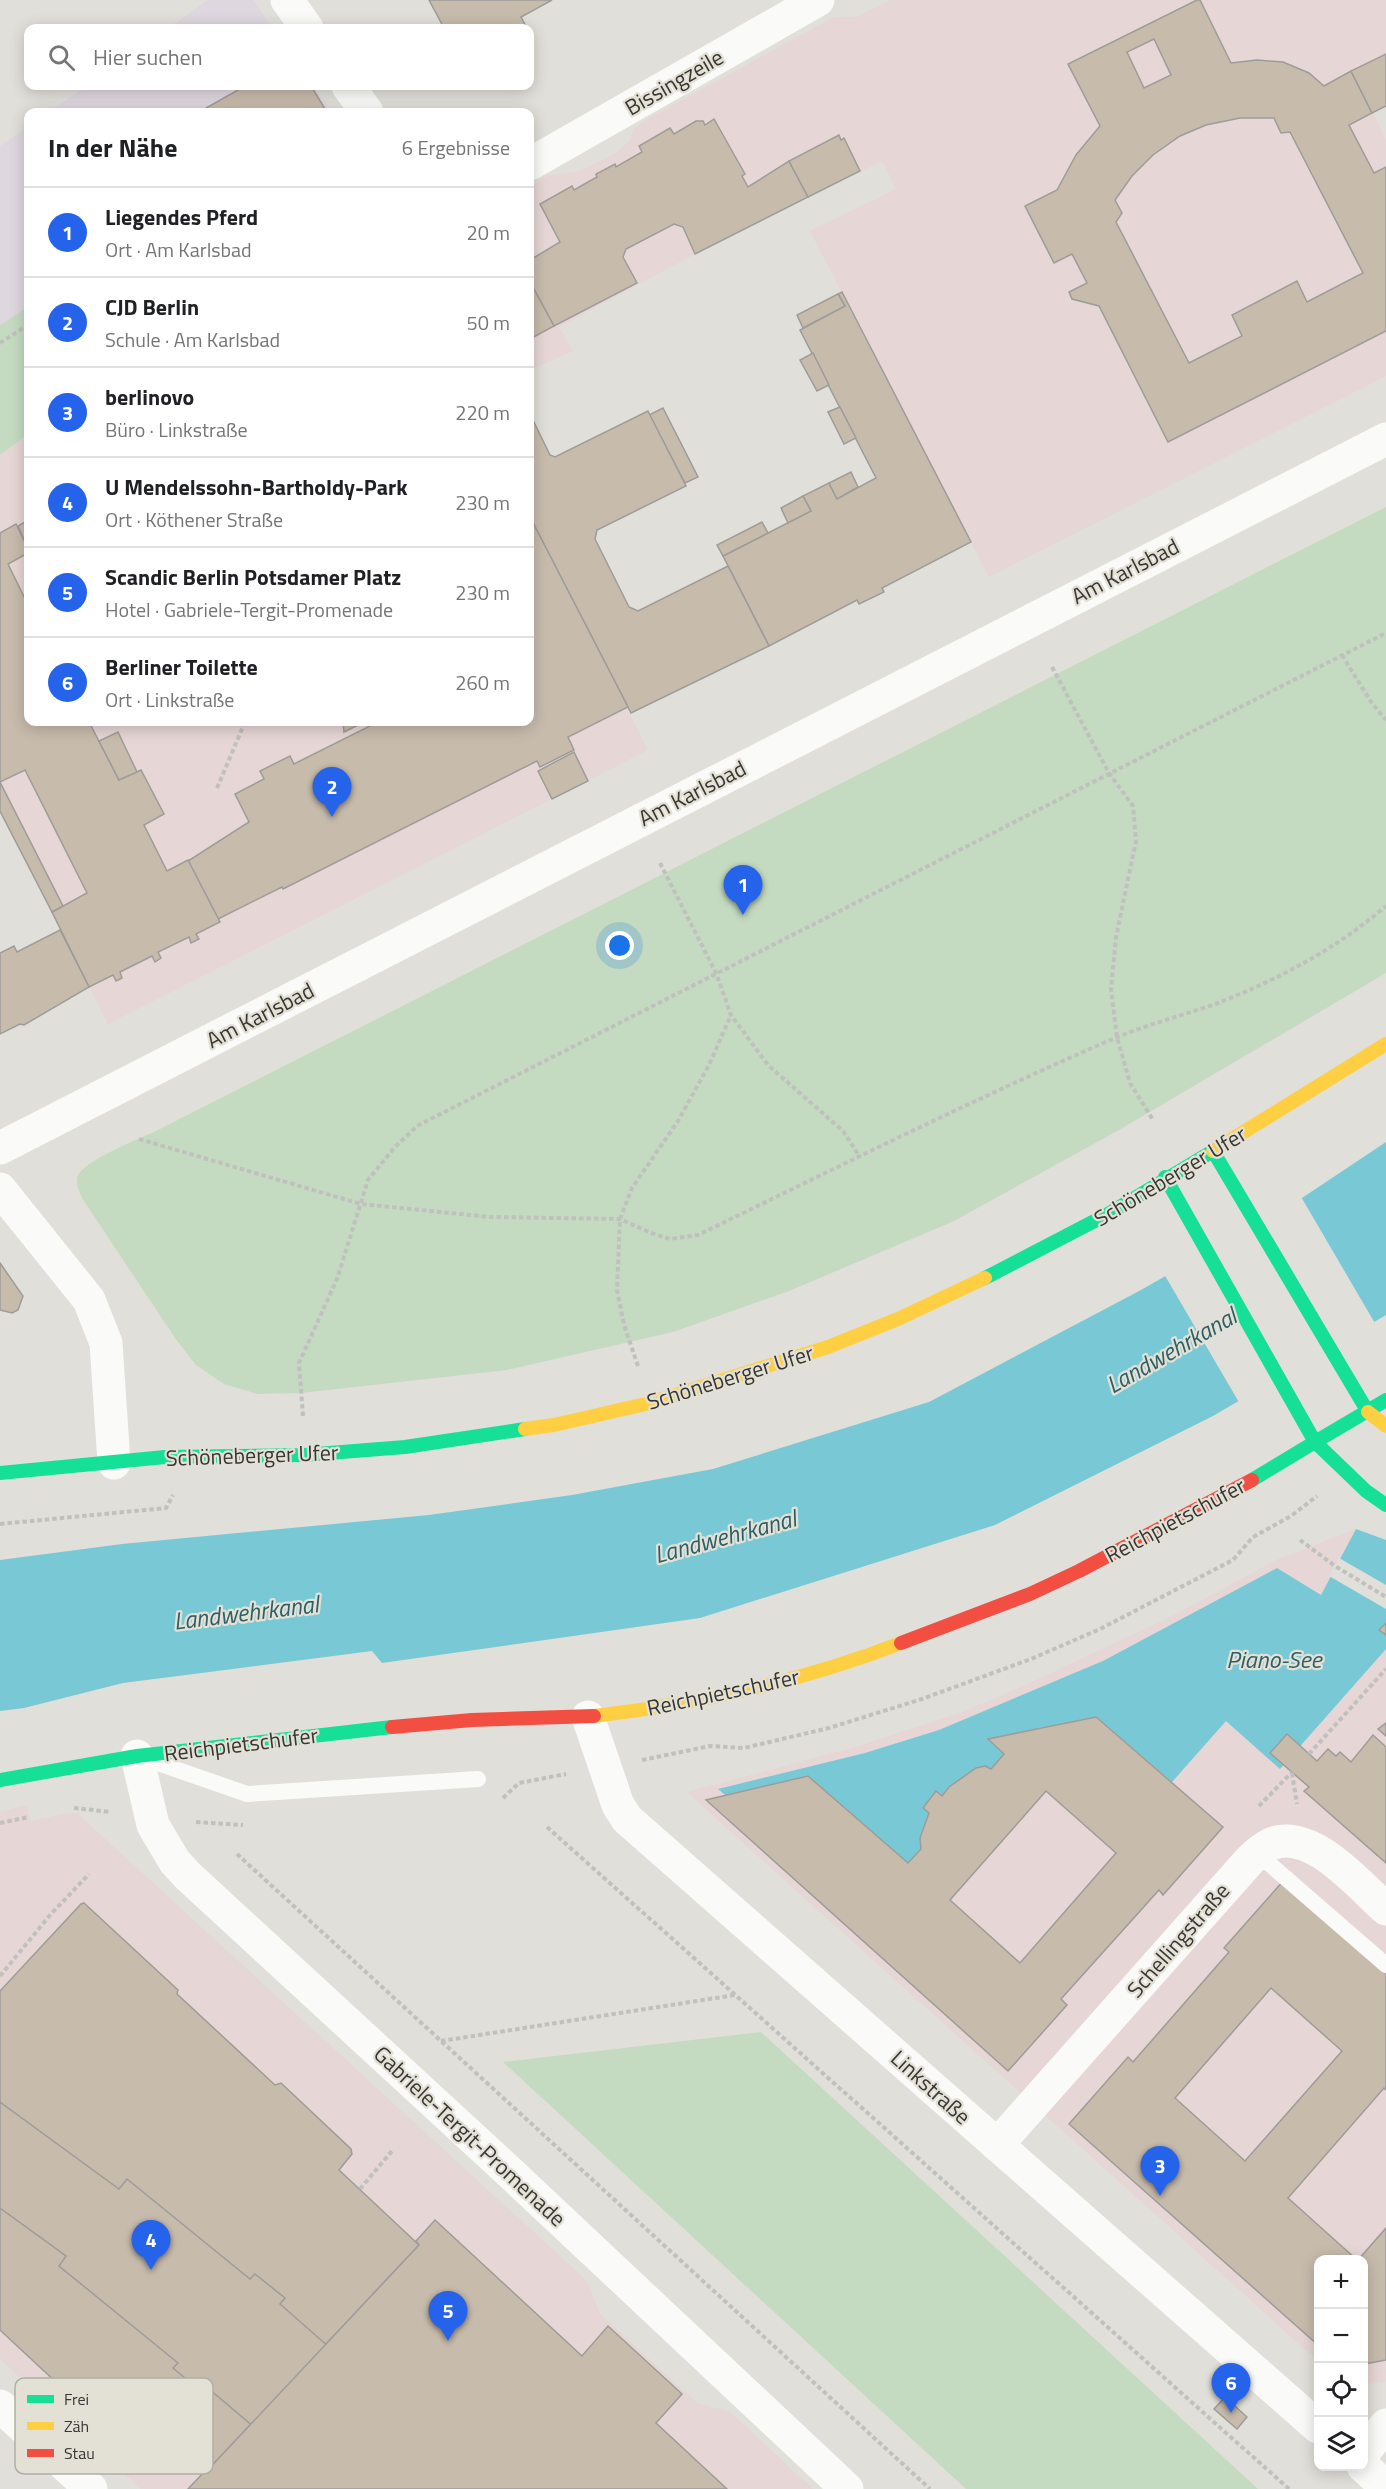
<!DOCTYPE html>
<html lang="de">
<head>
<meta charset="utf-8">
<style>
  :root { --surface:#fff; --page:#f2f2f2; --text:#202124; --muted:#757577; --line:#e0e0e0; --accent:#2563eb }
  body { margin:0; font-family:"Titillium Web",sans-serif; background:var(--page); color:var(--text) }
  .controls { position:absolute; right:18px; bottom:18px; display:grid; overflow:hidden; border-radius:12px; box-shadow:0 3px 15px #0003 }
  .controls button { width:54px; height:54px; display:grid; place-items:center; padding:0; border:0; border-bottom:2px solid var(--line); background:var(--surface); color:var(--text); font:30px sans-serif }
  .you { position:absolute; left:620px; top:946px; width:21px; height:21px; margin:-15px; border:4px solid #fff; border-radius:50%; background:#1a73e8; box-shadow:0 0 0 9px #1a73e833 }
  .badge { display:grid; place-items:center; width:39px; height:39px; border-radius:50%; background:var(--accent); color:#fff; font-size:20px; font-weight:700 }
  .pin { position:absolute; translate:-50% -50px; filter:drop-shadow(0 2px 3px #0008) }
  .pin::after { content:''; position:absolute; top:32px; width:21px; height:18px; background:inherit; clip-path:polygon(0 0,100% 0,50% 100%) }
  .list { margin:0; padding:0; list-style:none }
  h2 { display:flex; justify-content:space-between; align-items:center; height:78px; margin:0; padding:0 24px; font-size:26px }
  h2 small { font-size:20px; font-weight:400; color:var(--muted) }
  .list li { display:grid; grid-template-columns:39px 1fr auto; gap:18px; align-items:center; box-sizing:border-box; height:90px; padding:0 24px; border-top:2px solid var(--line) }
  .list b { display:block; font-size:22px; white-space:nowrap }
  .list p { margin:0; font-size:20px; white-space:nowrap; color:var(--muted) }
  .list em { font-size:20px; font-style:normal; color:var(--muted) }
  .icon { flex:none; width:33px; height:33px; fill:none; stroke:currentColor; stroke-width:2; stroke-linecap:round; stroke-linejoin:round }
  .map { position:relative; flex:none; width:1386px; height:2489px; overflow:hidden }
  .search { position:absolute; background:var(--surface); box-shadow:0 3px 15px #0003; left:24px; top:24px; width:510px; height:66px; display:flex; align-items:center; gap:15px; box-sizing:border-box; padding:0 21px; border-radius:12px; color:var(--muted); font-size:22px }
  .panel { position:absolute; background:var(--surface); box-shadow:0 3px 15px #0003; left:24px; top:108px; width:510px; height:618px; border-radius:12px }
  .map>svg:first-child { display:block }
</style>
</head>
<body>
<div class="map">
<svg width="1386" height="2489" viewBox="0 0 1386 2489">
  <rect width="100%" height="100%" fill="#e0dfd9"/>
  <g fill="#e6d6d5">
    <path d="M891,0H1386V106L1373,113L1386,140V376L989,577L810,231L896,189L882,161L695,254L559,327L573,351L530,370V186L548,176L580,171L616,153L630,140L634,129L644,121L834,17H856Z"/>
    <path d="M28,434V722H530V517L648,750L108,1024L0,811V455Z"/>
    <path d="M1356,1529L1386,1540V2381L1364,2385V2260H1318V2361L687,1792L852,1748L960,1713L1030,1683L1174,1615L1276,1560Z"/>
    <path d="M27,1805L30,1821L70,1813L78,1814L587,2281L600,2314L697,2403L730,2412L813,2489H141L0,2359V1812Z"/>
  </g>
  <g fill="#dfd7df">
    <path d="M208,0H253L273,28H168Z"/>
    <path d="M87,86H313L332,112H49Z"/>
    <path d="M28,127V307L0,325V146Z"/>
  </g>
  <g fill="#c4dbc1">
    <path d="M28,307V434L0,455V325Z"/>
    <path d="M1386,507V973L1119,1130L952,1222L789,1291L673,1332L507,1370L301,1393L258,1394L224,1384L196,1365L175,1338L82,1198C79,1191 75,1183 78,1175C86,1160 138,1139 156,1131Z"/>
    <path d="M761,2032L1258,2489H966L503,2062Z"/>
  </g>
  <g fill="#78c9d5">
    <path d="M1386,1142V1315L1213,1416L995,1525L700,1618L382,1663L372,1651L123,1683L24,1708L0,1711V1560L122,1544L429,1515L572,1495L713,1469L929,1402L1141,1290L1302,1198Z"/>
    <path d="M1356,1529L1386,1540V1649L1280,1769L1226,1721L1172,1782L1096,1717L989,1739L1004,1754L908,1863L866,1915L718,1789L865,1753L939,1730L1103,1661L1277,1568L1321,1595Z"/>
  </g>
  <g fill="#e0dfd9">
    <path d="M1300,1195L1376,1325L1240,1404L1164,1274Z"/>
    <path d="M1339,1558L1386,1585V1609L1329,1576Z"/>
  </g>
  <g fill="#c7bbac" stroke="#9e9c99" stroke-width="1.5" fill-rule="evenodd">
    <path d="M429,0H552L521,17L527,28H444Z"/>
    <path d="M1197,0H1200L1231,63L1257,60L1283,62L1309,73L1324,86L1351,71L1372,113L1349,125L1374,173L1386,167V331L1168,442L1099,306L1072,299L1069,292L1087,283L1072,254L1054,263L1025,206L1057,190L1076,155L1100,126L1068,64ZM1154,39L1171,75L1144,88L1127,52ZM1240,118H1274L1281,133L1290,132L1363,273L1307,302L1297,281L1232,315L1242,336L1189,363L1116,222L1122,213L1115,200L1132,176L1153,155L1180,136L1206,125Z"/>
    <path d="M1386,54V106L1372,113L1351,71Z"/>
    <path d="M245,86H311L327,112H199Z"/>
    <path d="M714,119L745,174L742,176L748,187L789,161L808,197L695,254L683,227L674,224L626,249L623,257L637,283L554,326L530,282V260L560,242L540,204L572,186L574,190L597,177L596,174L615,164L616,167L642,152L639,146L670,128L674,134L696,121H703L705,125Z"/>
    <path d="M839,135L841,140L844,138L860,171L808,197L789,161Z"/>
    <path d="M530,282L554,326L530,339Z"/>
    <path d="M842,292L971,542L882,588L884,592L859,604L857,600L769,646L723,556L811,511L803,496L829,483L837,499L876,478L800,330L845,306L838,294Z"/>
    <path d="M838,294L845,306L803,328L797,315Z"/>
    <path d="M813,353L829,385L817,391L800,360Z"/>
    <path d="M840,407L856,438L844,444L828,412Z"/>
    <path d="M663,408L698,477L685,483L649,415Z"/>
    <path d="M648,411L686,486L597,530L595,539L629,607L638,611L728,566L769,646L631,713L530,517V414L550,455L555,457Z"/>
    <path d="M851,472L858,487L837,499L829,483Z"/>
    <path d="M803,496L811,511L788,523L781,508Z"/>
    <path d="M530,517L628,707L568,737L574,750L540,767L537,761L283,889L282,887L218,919L188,861L249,822L235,794L264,779L260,771L290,756L294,764L374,724L373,722H530Z"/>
    <path d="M28,520V549L18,526Z"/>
    <path d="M762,522L768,533L723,556L717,545Z"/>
    <path d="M16,524L28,549V553L8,564L28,605V722H89L119,780L141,770L164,814L144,825L167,871L188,860L220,922L196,934L199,939L191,943L189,937L158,952L161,958L155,962L152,956L120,972L122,978L116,981L113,975L89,987L52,912L87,893L25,770L0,782V533Z"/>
    <path d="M343,722H364L344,732Z"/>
    <path d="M118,732L137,772L119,780L99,741Z"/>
    <path d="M574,752L588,781L552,799L538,771Z"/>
    <path d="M0,782L63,906L52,912L0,811Z"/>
    <path d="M60,930L89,987L24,1025L20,1024L0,1034V953L14,946L17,952Z"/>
    <path d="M0,1263L23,1296L18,1310L12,1313L0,1310Z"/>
    <path d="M1386,1623V1635L1379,1630Z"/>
    <path d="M1096,1717L1223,1827L1163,1895L1159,1890L1061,1999L1067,2005L1008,2071L706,1800L808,1776L908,1863L921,1849L920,1838L929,1813L923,1808L936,1791L942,1796L949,1787L976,1768L985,1766L991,1769L1004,1754L988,1739ZM1046,1791L1116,1853L1020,1963L950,1900Z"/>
    <path d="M1386,1723V1736L1378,1729Z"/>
    <path d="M1287,1734L1317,1761L1328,1749L1336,1756L1340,1752L1351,1762L1373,1735L1386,1747V1863L1304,1791L1309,1787L1270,1753Z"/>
    <path d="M1284,1880L1386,1971V2090L1384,2088L1288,2198L1357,2260H1318V2345L1069,2124L1128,2057L1133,2062L1229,1952L1224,1948ZM1271,1988L1342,2051L1245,2161L1175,2098Z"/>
    <path d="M84,1903L178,1990L177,1994L275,2085L281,2083L351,2149L352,2154L339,2170L419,2245L204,2474L126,2401L103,2426L0,2330V1991L81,1904Z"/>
    <path d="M0,2102L119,2189L127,2179L250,2279L255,2274L285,2298L280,2304L346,2362L273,2443L209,2389L204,2394L173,2368L178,2363L59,2266L66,2256L0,2208Z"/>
    <path d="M435,2220L582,2356L608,2326L682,2394L656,2423L727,2489H188L203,2473L204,2474L419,2245L416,2241Z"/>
    <path d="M1386,2228V2360L1364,2364V2260H1358Z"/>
    <path d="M1225,2397L1247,2417L1237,2429L1214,2409Z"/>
  </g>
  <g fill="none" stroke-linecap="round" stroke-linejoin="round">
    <g stroke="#c0c0be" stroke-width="4" stroke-dasharray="4.5 3" stroke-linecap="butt">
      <path d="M0,343L28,325"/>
      <path d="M1342,655L1371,702L1386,720"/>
      <path d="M1052,667L1109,773L1133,806L1136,841L1116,937L1111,989L1117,1037L1130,1083L1153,1120"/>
      <path d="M217,788L245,722"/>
      <path d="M660,863L716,973L731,1015L768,1065L843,1131L860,1157"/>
      <path d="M139,1139L361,1204L490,1217L620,1219L651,1233L670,1239L698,1235C836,1168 974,1099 1115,1038C1149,1024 1184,1015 1218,1003C1279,979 1336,949 1386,906"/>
      <path d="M638,1366L624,1325L617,1290L620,1219L632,1188L678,1121L709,1065L731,1015"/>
      <path d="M303,1416L299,1363L337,1279L368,1180L394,1148L417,1126L1386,633"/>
      <path d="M0,1524L166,1508L173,1495"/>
      <path d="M1300,1540L1335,1566L1386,1597"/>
      <path d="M1309,1754L1386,1669"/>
      <path d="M642,1760L710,1746L744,1748L829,1728L922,1699L1031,1659L1100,1629L1233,1560L1253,1537L1291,1516L1317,1496"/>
      <path d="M1292,1773L1297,1804"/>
      <path d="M503,1798L519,1783L566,1774"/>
      <path d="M1259,1806L1292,1772"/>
      <path d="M74,1808L111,1812"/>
      <path d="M196,1822L243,1825"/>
      <path d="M0,1823L29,1817"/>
      <path d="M547,1827L1289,2489"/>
      <path d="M237,1854L930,2489"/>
      <path d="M0,1976L51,1914L89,1874"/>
      <path d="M441,2041L735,1995"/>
      <path d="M360,2189L392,2151"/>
      <path d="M119,2457L150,2424"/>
    </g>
    <g stroke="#fafaf9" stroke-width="16">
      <path d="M152,1761L247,1794L478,1779"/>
      <path d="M1257,1853L1386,1965"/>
    </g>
    <g stroke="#fafaf9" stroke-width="33">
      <path d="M287,0L307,28"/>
      <path d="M348,86L367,112"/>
      <path d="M530,164L818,0"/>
      <path d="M0,1148L1386,439"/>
      <path d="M0,1189L89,1300L106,1343L114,1463"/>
      <path d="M588,1717L618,1805L627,1819L1318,2427"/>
      <path d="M137,1756L153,1825L175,1862L188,1876L504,2167L847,2489"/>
      <path d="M997,2145L1249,1861C1255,1855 1262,1848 1271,1844C1311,1827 1359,1885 1386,1909"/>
      <path d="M0,2406L91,2489"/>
      <path d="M1364,2452L1386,2425"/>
      <path d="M1363,2466L1386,2487"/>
    </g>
    <g stroke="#16e098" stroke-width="14">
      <path d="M1165,1177L1315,1442L1252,1480"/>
      <path d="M985,1278L1108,1214L1213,1151L1368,1412"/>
      <path d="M1315,1442L1386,1400"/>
      <path d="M1315,1442L1366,1491L1386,1505"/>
      <path d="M0,1473L165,1457L304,1455L405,1447L525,1429"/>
      <path d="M0,1780L137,1756L392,1727"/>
    </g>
    <g stroke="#ffcf43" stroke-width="14">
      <path d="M1213,1151L1386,1044"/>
      <path d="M1368,1412L1386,1426"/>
      <path d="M525,1429L554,1425L650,1403L828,1347L898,1319L985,1278"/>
      <path d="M594,1716C698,1704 803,1681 901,1643"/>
    </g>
    <g stroke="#f24e42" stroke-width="14">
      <path d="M901,1643L1030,1594L1079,1571L1252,1480"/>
      <path d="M392,1727L472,1720L594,1716"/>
    </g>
  </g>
  <g text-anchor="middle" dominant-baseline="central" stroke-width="4.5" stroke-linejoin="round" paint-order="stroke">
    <g font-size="22" fill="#383733" stroke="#e3e1d6">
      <text transform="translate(674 82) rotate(-30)">Bissingzeile</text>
      <text transform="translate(1125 571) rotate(-27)">Am Karlsbad</text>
      <text transform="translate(692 793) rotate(-27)">Am Karlsbad</text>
      <text transform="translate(260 1015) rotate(-27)">Am Karlsbad</text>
      <text transform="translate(1170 1176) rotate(-31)">Schöneberger Ufer</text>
      <text transform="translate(730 1377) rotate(-17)">Schöneberger Ufer</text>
      <text transform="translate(252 1455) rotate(-2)">Schöneberger Ufer</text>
      <text transform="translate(1175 1520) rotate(-28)">Reichpietschufer</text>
      <text transform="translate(723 1692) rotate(-12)">Reichpietschufer</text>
      <text transform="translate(241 1744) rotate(-7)">Reichpietschufer</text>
      <text transform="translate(1178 1940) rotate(-49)">Schellingstraße</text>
      <text transform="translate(931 2087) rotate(42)">Linkstraße</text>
      <text transform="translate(470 2136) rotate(43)">Gabriele-Tergit-Promenade</text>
    </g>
    <g font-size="24" font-style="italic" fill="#2e5f67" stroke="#e3e1d6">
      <text transform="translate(1171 1350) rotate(-30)">Landwehrkanal</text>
      <text transform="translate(725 1536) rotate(-15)">Landwehrkanal</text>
      <text transform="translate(246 1612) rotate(-7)">Landwehrkanal</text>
      <text x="1274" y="1659">Piano-See</text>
    </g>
  </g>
  <rect x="15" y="2378" width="198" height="96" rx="9" fill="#e3e1d6" stroke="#b0aea5" stroke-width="1.5"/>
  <rect x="27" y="2395" width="27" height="8" fill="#16e098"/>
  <rect x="27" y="2422" width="27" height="8" fill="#ffcf43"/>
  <rect x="27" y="2449" width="27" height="8" fill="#f24e42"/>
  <g font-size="16" fill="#383733">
    <text x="64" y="2405">Frei</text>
    <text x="64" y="2432">Zäh</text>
    <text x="64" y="2459">Stau</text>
  </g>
</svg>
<div class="controls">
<button>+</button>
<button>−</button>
<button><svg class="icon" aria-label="locate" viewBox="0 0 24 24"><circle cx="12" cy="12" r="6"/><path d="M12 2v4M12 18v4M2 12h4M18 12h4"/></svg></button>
<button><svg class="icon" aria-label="layers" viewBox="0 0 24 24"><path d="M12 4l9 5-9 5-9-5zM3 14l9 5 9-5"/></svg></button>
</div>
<div class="you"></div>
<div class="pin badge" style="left:743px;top:915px">1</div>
<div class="pin badge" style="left:332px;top:817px">2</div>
<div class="pin badge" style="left:1160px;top:2196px">3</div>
<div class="pin badge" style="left:151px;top:2270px">4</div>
<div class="pin badge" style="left:448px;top:2341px">5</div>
<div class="pin badge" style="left:1231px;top:2413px">6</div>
<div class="search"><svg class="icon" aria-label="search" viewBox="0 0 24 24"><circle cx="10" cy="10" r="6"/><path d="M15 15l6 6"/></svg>Hier suchen</div>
<section class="panel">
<h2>In der Nähe<small>6 Ergebnisse</small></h2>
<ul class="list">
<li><span class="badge">1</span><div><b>Liegendes Pferd</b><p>Ort · Am Karlsbad</p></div><em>20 m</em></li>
<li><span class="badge">2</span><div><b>CJD Berlin</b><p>Schule · Am Karlsbad</p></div><em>50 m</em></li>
<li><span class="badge">3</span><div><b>berlinovo</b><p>Büro · Linkstraße</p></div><em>220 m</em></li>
<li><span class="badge">4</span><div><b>U Mendelssohn-Bartholdy-Park</b><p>Ort · Köthener Straße</p></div><em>230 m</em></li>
<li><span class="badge">5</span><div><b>Scandic Berlin Potsdamer Platz</b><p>Hotel · Gabriele-Tergit-Promenade</p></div><em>230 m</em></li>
<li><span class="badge">6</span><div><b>Berliner Toilette</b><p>Ort · Linkstraße</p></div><em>260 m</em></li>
</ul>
</section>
</div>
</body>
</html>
